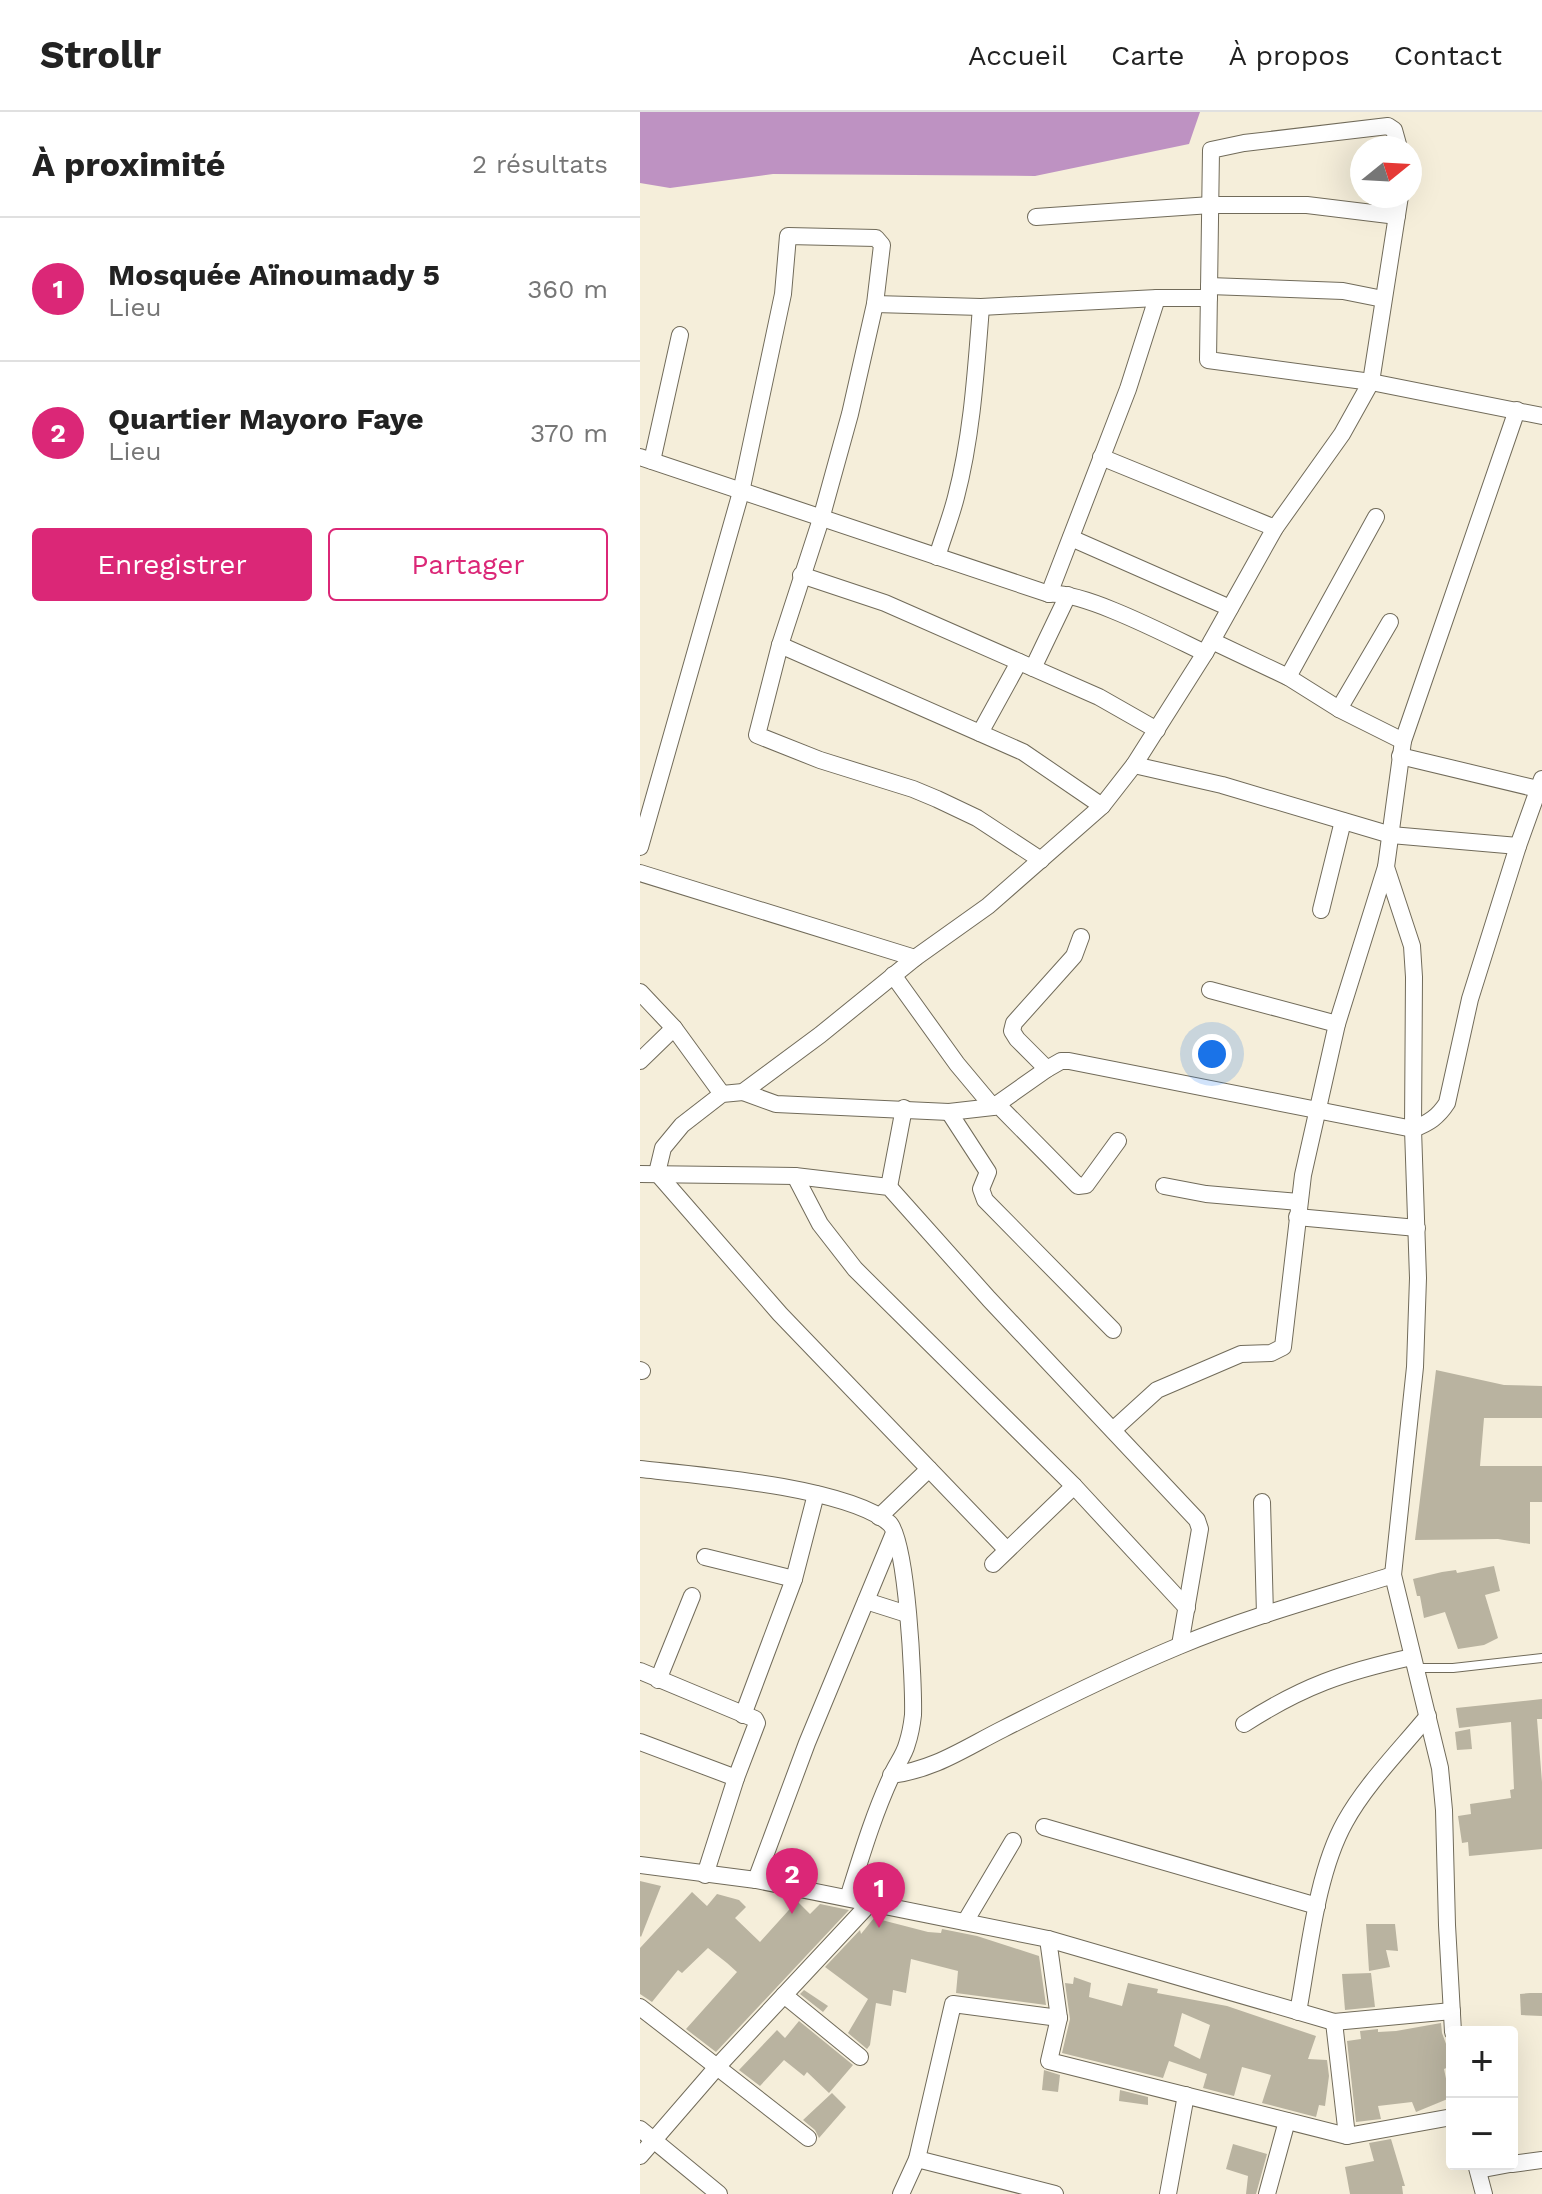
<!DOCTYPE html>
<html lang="fr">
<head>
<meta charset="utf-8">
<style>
  :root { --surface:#fff; --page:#f6f6f6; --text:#222; --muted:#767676; --line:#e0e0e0; --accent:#db2777 }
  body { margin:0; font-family:"Work Sans",sans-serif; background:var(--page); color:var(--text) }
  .controls { position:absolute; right:24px; bottom:24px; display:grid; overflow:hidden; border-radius:8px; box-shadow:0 8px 32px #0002 }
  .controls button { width:72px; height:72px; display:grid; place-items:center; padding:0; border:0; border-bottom:2px solid var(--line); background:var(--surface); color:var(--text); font:40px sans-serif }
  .compass { position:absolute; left:710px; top:24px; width:72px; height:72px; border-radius:50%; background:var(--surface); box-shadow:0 8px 32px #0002; rotate:72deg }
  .you { position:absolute; left:572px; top:942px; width:28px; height:28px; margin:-20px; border:6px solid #fff; border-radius:50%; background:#1a73e8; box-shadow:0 0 0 12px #1a73e833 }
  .badge { display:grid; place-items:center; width:52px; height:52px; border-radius:50%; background:var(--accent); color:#fff; font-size:26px; font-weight:700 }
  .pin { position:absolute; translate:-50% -66px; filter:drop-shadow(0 2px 4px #0008) }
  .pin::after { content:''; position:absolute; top:42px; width:28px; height:24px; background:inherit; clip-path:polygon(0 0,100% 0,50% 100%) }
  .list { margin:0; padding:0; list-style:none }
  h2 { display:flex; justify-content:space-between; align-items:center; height:104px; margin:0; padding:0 32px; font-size:34px }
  h2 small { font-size:26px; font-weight:400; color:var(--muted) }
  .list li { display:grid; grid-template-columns:52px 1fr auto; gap:24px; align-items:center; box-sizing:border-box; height:144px; padding:0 32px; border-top:2px solid var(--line) }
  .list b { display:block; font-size:30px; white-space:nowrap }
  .list p { margin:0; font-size:26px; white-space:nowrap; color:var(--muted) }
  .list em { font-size:26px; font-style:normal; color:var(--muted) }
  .actions { display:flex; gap:16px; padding:24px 32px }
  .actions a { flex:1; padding:18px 0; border:2px solid var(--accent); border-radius:8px; text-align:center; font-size:28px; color:var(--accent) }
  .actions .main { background:var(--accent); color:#fff }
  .map { position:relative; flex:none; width:902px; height:2082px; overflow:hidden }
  header { display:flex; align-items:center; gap:48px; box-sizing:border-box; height:112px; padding:0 40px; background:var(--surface); border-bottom:2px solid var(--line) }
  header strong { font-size:38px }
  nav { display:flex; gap:44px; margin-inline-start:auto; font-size:28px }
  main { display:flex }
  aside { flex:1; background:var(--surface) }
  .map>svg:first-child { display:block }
</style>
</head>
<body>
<header>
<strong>Strollr</strong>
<nav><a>Accueil</a><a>Carte</a><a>À propos</a><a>Contact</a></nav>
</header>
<main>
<aside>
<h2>À proximité<small>2 résultats</small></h2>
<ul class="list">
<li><span class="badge">1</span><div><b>Mosquée Aïnoumady 5</b><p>Lieu</p></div><em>360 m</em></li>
<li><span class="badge">2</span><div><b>Quartier Mayoro Faye</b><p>Lieu</p></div><em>370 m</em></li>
</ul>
<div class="actions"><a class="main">Enregistrer</a><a>Partager</a></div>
</aside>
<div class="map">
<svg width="902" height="2082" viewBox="0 0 902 2082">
  <rect width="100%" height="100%" fill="#f5eeda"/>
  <path fill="#be92c2" d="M0,0H560L549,32L395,64L133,62L30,76L0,71Z"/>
  <g fill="#b9b3a0" fill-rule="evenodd">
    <path d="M796,1258L864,1273L902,1274V1306H844L840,1354H902V1390H890V1432L858,1427L775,1428Z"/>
    <path d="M854,1454L860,1479L845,1483L858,1526L844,1533L818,1537L805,1500L784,1506L780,1484H777L773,1467L802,1460L816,1458L817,1461Z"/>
    <path d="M902,1587V1607H897L902,1670V1737L829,1744L828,1730L822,1731L818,1704L831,1702L830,1692L871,1686L870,1678L874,1677L871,1610L819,1616L816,1596Z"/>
    <path d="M830,1617L832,1637L817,1638L815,1620Z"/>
    <path d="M0,1769L21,1774L1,1825L0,1824Z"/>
    <path d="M52,1780L67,1794L77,1782L99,1788L106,1795L95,1806L120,1830L157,1789L170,1802L180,1792L209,1798L76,1940L46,1917L97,1860L87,1851L68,1836L42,1861L38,1858L12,1890L0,1882V1836Z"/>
    <path d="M234,1806L288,1820L301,1821L302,1817L337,1824L399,1844L406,1893L316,1881L318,1859L271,1847L266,1881L253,1878L251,1894L236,1891L230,1933L227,1937L208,1921L228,1887L185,1855L220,1818L221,1822Z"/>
    <path d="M726,1812H755L758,1839L746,1838L750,1855L729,1859Z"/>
    <path d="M731,1861L735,1895L705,1898L702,1862Z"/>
    <path d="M434,1865L451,1871L449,1885L482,1894L488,1871L518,1877L517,1881L587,1894L676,1924L668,1947L687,1948L689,1964L685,1994L679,1993L676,2005L622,1991L631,1963L602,1955L594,1984L563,1976L567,1962L529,1949L523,1966L422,1941L430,1907L425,1871L433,1872ZM542,1901L570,1913L560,1947L534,1934Z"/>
    <path d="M164,1878L188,1894L183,1900L160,1882Z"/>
    <path d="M890,1881H902V1904L881,1903L880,1882Z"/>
    <path d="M159,1909L213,1953L189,1981L167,1960L164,1964L144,1948L120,1974L99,1958L137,1918L145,1926Z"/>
    <path d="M801,1911L802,1921L809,1940L811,1954L804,1957L810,1986L776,2000L772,1990L738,1994L741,2007L716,2010L707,1929L721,1927L720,1919L738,1917V1920L756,1919Z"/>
    <path d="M404,1958L420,1963L418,1980L402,1978Z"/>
    <path d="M480,1978L508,1985V1993L479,1989Z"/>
    <path d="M192,1981L206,1995L179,2026L175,2018L163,2008Z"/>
    <path d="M751,2027L765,2074H762L763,2082H710L705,2055L734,2049L729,2031Z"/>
    <path d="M593,2032L627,2042L616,2082H606L608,2064L586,2057Z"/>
  </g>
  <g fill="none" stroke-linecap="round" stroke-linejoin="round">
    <g stroke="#716b5a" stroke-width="10">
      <path id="service" d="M776,1556H813L902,1546"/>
    </g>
    <g stroke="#716b5a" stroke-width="18">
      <g id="minor">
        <path d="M759,36L754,18L748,14L604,31L571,38L568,248L731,270L902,304"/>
        <path d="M396,105L571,93H667L757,104"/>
        <path d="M569,174L703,179L743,187"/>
        <path d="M235,192L341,195L517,186H569"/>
        <path d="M0,345L409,482C444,479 531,525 565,541"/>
        <path d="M461,345L635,416"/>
        <path d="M12,349L40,223"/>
        <path d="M431,426L590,496"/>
        <path d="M297,445C303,425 311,405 316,385C332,324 336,258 341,195"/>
        <path d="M161,463L245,491L459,585L517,618"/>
        <path d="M409,482L488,277L517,186"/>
        <path d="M572,529L648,565L699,597L763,629"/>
        <path d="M140,533L383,640L462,694"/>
        <path d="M393,556L428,483"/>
        <path d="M648,565L736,405"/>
        <path d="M699,597L750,510"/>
        <path d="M340,621L379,550"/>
        <path d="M760,644L898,677"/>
        <path d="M494,653L582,673L751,723L878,734"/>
        <path d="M0,735L101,380L143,182L148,124L236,126L242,133L235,192L210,302L181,407L140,533L117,623L180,648L273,677L297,687L337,706L401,748"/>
        <path d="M0,761L275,846"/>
        <path d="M681,798L703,709"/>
        <path d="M253,863L317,952L353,995"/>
        <path d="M570,878L697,912"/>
        <path d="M0,880L34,916L82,982"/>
        <path d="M0,949L34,916"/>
        <path d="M407,957L377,927L372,919L374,911L434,844L441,825"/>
        <path d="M103,980L136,992L309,1000L353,995L407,957L421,949H429L773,1017C789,1011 798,1005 807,991L830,887L878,734L902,667"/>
        <path d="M357,992L438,1074L446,1073L478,1029"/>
        <path d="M309,1000L348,1060L341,1077L345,1088L473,1218"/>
        <path d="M0,1062L155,1064L249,1075L349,1187L557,1408L560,1417L540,1533"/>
        <path d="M155,1064L180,1112L215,1157L434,1374L547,1496"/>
        <path d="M524,1074L566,1082L659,1090"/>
        <path d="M249,1075L264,996"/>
        <path d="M657,1105L777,1116"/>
        <path d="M0,1258L2,1259"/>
        <path d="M473,1318L517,1278L601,1242L631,1241L643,1235L663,1063L697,912L746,755"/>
        <path d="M0,1357C57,1363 206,1375 249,1411C267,1426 274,1574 273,1603C272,1612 270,1623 267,1632C264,1644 255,1654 251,1665C233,1704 221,1745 208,1786"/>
        <path d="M622,1390L625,1503"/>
        <path d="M239,1405L289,1357"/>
        <path d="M367,1438L140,1202L17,1061L23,1036L42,1013L82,982L103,980L180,923L275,846L348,794L462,694L494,653L565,541L635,416L702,322L731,270L760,84"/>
        <path d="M65,1445L154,1467"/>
        <path d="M353,1452L434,1374"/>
        <path d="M226,1489L267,1502"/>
        <path d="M0,1559L115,1607L117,1611L96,1666L65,1763"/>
        <path d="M18,1568L52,1484"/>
        <path d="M103,1603L154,1467L176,1382"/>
        <path d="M604,1612C663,1574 704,1560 772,1545"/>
        <path d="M0,1630L96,1666"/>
        <path d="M251,1663C294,1658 325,1636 363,1617C420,1588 479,1559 539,1534C608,1505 682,1485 753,1463"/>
        <path d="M404,1715L677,1794"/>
        <path d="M0,1753L116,1768L408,1827L694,1910L812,1899"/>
        <path d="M116,1768L167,1631L254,1421"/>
        <path d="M325,1810L373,1729"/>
        <path d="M408,1827L419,1906L409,1949L707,2024L812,2005"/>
        <path d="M144,1883L220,1945"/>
        <path d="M0,1895L168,2026"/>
        <path d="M658,1900C669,1842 676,1762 705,1710C726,1672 760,1638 788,1604"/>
        <path d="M694,1910L707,2024"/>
        <path d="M813,1920L807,1813L804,1698L800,1656L753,1463L775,1255L778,1166L773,1017L774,865L772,834L746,755L763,629L877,298"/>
        <path d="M0,2017L79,2082"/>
        <path d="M0,2044L77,1955L231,1790"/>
        <path d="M277,2047L415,2082"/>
        <path d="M836,2052L844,2082"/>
        <path d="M872,2052L902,2048"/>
        <path d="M838,2058L870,2052"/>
        <path d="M261,2082L277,2047L313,1892L419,1906"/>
        <path d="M528,2082L546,1983"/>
        <path d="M627,2082L647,2009"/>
      </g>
    </g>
    <use href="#service" stroke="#fff" stroke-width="8"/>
    <use href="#minor" stroke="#fff" stroke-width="16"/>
  </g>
</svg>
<div class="controls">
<button>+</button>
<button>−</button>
</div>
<svg class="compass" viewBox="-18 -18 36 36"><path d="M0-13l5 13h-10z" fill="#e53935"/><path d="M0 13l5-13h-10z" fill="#767676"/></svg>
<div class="you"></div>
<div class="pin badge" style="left:239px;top:1816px">1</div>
<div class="pin badge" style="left:152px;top:1802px">2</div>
</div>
</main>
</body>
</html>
